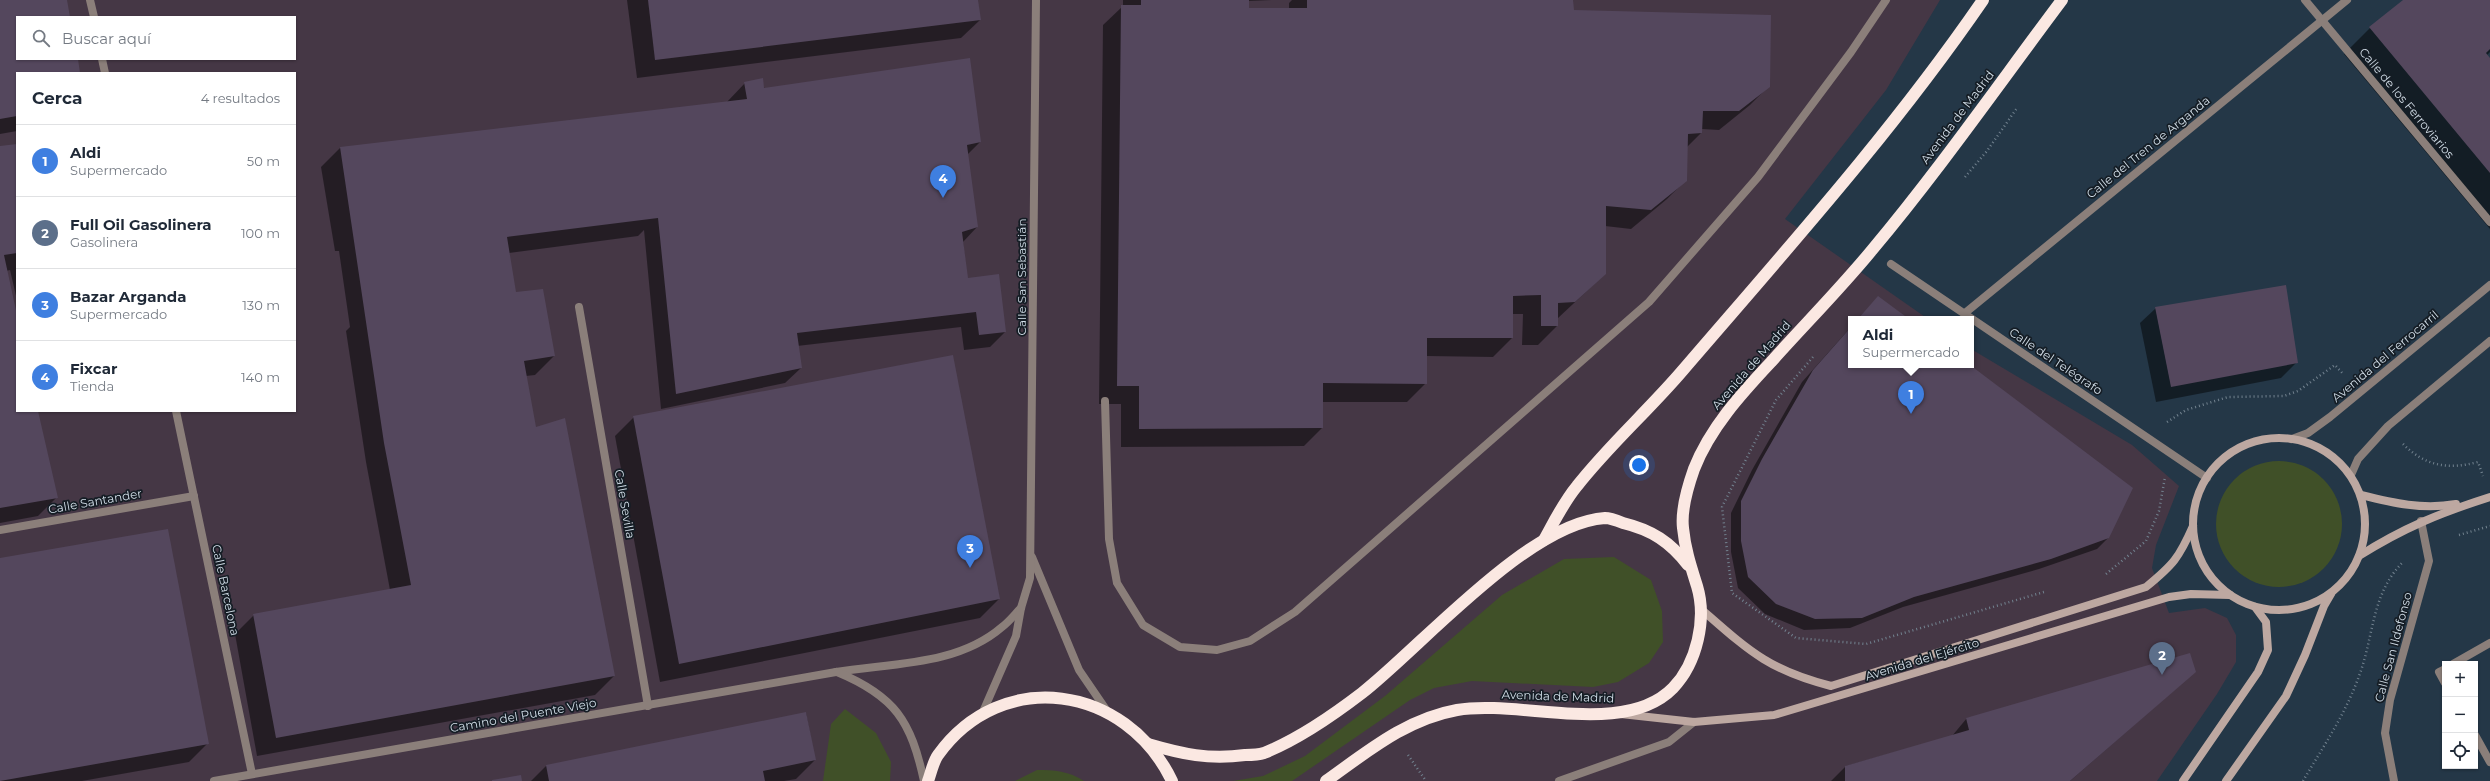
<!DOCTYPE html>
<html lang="es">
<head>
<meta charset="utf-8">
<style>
  :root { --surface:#fff; --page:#f6f6f7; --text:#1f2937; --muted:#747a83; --line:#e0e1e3; --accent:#ea580c }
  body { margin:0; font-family:Montserrat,sans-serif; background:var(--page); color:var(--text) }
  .controls { position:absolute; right:12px; bottom:12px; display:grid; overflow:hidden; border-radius:0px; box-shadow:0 1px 3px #0004 }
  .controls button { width:36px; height:36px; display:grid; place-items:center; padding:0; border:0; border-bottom:1px solid var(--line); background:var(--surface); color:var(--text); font:20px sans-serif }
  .you { position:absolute; left:1639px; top:465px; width:14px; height:14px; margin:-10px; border:3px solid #fff; border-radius:50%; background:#1a73e8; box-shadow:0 0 0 6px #1a73e833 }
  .badge { display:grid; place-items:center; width:26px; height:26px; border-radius:50%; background:var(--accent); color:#fff; font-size:13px; font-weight:700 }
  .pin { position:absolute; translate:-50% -33px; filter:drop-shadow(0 1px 2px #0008) }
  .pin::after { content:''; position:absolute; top:21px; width:14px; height:12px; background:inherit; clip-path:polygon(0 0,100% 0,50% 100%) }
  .popup { position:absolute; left:1848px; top:316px; width:126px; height:52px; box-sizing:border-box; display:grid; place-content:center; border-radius:0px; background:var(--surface); filter:drop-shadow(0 1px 3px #0005); font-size:13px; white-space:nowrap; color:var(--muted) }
  .popup b { font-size:15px; color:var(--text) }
  .popup::after { content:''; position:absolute; left:50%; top:100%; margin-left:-8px; border:8px solid transparent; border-top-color:var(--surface) }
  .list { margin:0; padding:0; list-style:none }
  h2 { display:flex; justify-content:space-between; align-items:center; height:52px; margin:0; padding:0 16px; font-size:17px }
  h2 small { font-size:13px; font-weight:400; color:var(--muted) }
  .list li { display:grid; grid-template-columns:26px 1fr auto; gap:12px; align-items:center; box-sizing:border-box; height:72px; padding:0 16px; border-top:1px solid var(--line) }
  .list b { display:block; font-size:15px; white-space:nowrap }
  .list p { margin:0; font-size:13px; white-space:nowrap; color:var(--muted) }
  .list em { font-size:13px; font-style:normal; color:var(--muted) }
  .icon { flex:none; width:22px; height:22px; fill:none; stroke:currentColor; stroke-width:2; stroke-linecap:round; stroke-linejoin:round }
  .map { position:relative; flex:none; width:2490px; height:781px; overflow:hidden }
  .search { position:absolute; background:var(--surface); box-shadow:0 1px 3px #0004; left:16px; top:16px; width:280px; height:44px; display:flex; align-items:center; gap:10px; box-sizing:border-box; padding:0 14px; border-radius:0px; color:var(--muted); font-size:15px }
  .panel { position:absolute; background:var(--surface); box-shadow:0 1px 3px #0004; left:16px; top:72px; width:280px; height:340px; border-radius:0px }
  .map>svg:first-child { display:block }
</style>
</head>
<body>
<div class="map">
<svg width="2490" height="781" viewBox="0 0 2490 781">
  <rect width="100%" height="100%" fill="#243747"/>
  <path fill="#453745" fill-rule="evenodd" d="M0,0H1940L1886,90L1785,219L1928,319H1851V365H1971V349L2132,445L2179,486L2156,545L2152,568L2169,613L2205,608L2227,618L2236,635V662L2217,694L2157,781H0ZM17,17H295V59H17ZM17,73H295V411H17Z"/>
  <g fill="#405028">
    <circle cx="2279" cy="524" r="63"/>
    <path d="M1614,557L1651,580L1662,611L1663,642L1649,663L1618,682L1593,687L1472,681L1434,688L1410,700L1292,781H1233L1263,776L1305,756L1385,696L1502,595L1564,559Z"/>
    <path d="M845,709L876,733L891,762L890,781H823L831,724Z"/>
    <path d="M1037,770C1054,770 1069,771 1084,781H1015Z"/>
  </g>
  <g fill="#0007">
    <path d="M0,0H66L69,17H17V59H77L79,73H17V131L0,134Z"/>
    <path d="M627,0H977L980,20L961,38L637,78Z"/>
    <path d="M1123,0H1272L1248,1V9H1289V3L1292,0H1572L1573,10L1769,86L1750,105L1719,130L1702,129L1701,133L1687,147L1686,180L1667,199L1631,229L1605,226V274L1557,319V326L1538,345H1522L1523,314H1512V338L1493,357L1426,356V383L1407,402H1322V428L1304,446L1121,447V404H1099L1103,25L1123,6Z"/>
    <path d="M2404,0H2490V52L2487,55L2490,59V229L2344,54L2370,28Z"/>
    <path d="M745,83L980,142L967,155L977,227L963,242L967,280L1005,332L990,347L964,350L961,327L797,346L801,368L785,383L661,409L644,230L638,236L509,253L514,292L554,356L535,375L526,376L535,428L614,676L595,695L257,756L235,634L254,615L390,590L366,462L346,331L350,327L339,251H335L321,167L340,148L726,103Z"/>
    <path d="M17,145V300L10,270L6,271L17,320V411H37L57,497L38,516L0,523V147Z"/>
    <path d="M2156,308L2296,363L2281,378L2156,402L2140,323Z"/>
    <path d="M1851,327V365H1968L2108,538L2097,549L2039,569L1903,607L1850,628L1804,630L1765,614L1738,588L1731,552V513L1752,470L1802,382Z"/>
    <path d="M634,417L999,599L980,618L660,682L615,436Z"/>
    <path d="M0,559L208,743L189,762L82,781H0Z"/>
    <path d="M2195,672L2070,781H1831L1846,766L1952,736L1967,718Z"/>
    <path d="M806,713L815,760L796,779L784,781H531L546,766Z"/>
  </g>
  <g fill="#54475d">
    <path d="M0,0H67L70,17H17V59H78L80,73H17V116L0,119Z"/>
    <path d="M648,0H978L981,20L655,60Z"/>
    <path d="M1141,0H1249V8H1307V0H1573L1574,10L1771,15L1770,87L1739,111H1703L1702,133L1688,134L1687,181L1651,210L1606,206V274L1575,302L1558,303V326H1541V295L1513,296V338H1427V384L1323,383V428L1139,429V386H1117L1121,5H1141Z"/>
    <path d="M2403,0H2490V49L2486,53L2490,58V173L2369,27Z"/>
    <path d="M970,58L981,142L967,145L978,227L962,232L968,278L999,274L1006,332L979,335L976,312L797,333L802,368L676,394L658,218L507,237L516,292L543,289L555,356L524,361L536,427L565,418L615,676L276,738L253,614L411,585L384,443L340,147L747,99L744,82L763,78L764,88Z"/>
    <path d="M17,144V253L4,255L17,315V411H38L58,498L0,508V146Z"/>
    <path d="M2286,285L2298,363L2171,387L2155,307Z"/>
    <path d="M1878,296L1909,319H1858Z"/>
    <path d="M1851,327V365H1970L2133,488L2109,538L2051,559L1914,597L1862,618L1815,619L1776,604L1748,577L1741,541V501L1762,459L1813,370Z"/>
    <path d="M953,355L1000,599L679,664L633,416Z"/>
    <path d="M168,529L209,744L0,781V558Z"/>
    <path d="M2190,653L2196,672L2070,781H1845V766L1969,730L1966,718Z"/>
    <path d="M806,712L816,760L763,771L765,781H549L546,765Z"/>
    <path d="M521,775L522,781H492V780Z"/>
  </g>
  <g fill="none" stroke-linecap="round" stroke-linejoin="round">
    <g stroke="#72828f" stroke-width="2.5" stroke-dasharray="1 3" stroke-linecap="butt">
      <path d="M1965,177L1987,151L2017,108"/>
      <path d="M1813,357L1776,400L1722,507L1732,593L1796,638L1866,644L2044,592"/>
      <path d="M2167,422L2186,410L2228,397L2284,396L2298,391L2335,365L2344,375"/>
      <path d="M2403,444C2425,466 2448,470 2478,462L2483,476"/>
      <path d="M2459,535L2490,526"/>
      <path d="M2106,574L2146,541L2159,511L2165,477"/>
      <path d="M1408,755L1426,781"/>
      <path d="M2303,781C2323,747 2346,713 2359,676C2374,637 2371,594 2403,562"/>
    </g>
    <g stroke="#8b7f7a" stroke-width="8">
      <path d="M1105,401L1109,539L1117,583L1143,625L1180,647L1217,650L1250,641L1295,612L1649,302L1758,177L1851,52L1886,0"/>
      <path d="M836,672C891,663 957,666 1002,627C1009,622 1015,614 1021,608"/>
      <path d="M837,672C895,696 911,721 924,781"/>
      <path d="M1559,781L1669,742L1694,722"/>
    </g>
    <g stroke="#8b7f7a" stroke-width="8">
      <path d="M90,0L94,17"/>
      <path d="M2305,0L2490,222"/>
      <path d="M102,59L105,73"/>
      <path d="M1891,264L2207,478"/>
      <path d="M579,307L648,706"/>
      <path d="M1965,313L2347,0"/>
      <path d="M176,411L252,774"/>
      <path d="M2292,439L2308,433L2330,417L2490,285"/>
      <path d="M2351,475L2358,459L2388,426L2490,341"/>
      <path d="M0,530L194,496"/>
      <path d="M1032,557L1079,670L1107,711"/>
      <path d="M2453,664L2490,643"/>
      <path d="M2445,669L2439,672L2445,683"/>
      <path d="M982,714L1016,636L1021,608L1030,578L1036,0"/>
      <path d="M2475,735L2490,762"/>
      <path d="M214,781L836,672"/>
      <path d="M2394,781L2385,733L2390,700L2429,561L2421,521"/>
    </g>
    <g stroke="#bda8a1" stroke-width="8">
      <circle cx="2279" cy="524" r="86"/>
      <path d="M2361,495C2393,503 2423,510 2456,504"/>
      <path d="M2359,556C2403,528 2440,513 2490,497"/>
      <path d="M1701,609C1748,650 1768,670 1831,686L2146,587C2173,565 2179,558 2193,526"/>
      <path d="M1621,714L1694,722L1774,715L2169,597L2191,594L2230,595"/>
      <path d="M2183,781L2258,672L2268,650L2266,622L2255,607"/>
      <path d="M2226,781L2286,696L2305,655L2324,606L2331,594"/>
    </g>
    <g stroke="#fbe8e2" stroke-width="12">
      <path d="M1544,540C1554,522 1563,503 1577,486C1609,445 1649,410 1683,370C1787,249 1893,131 1983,0"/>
      <path d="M1148,744C1182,754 1209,760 1245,755C1251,755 1258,755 1264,753C1299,739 1332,716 1362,693C1422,646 1528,523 1605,518C1610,518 1618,521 1623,523C1652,530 1670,542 1688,565"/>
      <path d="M928,781C931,773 933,762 938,755C1002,666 1126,685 1172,781"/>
      <path d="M1326,781C1367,752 1406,719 1457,710C1520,699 1624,738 1673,688C1697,663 1707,619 1697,586C1691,567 1685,549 1683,528C1681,511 1688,486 1694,469C1710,428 1741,394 1771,362C1804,325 1840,289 1872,250C1939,170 1999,84 2062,0"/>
    </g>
  </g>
  <g text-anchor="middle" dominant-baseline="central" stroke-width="3.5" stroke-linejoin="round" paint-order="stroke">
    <g font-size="12" fill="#d2dee8" stroke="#151d25">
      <text transform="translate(2407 103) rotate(50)">Calle de los Ferroviarios</text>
      <text transform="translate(1957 117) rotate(-53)">Avenida de Madrid</text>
      <text transform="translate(2148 147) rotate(-39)">Calle del Tren de Arganda</text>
      <text transform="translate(1021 277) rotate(-90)">Calle San Sebastián</text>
      <text transform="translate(2385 356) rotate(-40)">Avenida del Ferrocarril</text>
      <text transform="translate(2056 361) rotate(34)">Calle del Telégrafo</text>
      <text transform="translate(1751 365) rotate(-49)">Avenida de Madrid</text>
      <text transform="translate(95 501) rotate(-10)">Calle Santander</text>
      <text transform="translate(625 504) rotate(80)">Calle Sevilla</text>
      <text transform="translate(226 590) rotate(78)">Calle Barcelona</text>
      <text transform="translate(2393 647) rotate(-75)">Calle San Ildefonso</text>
      <text transform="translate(1922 659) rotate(-17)">Avenida del Ejército</text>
      <text transform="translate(1558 696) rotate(2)">Avenida de Madrid</text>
      <text transform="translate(523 715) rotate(-10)">Camino del Puente Viejo</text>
    </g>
  </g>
</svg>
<div class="controls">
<button>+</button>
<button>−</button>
<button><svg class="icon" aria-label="locate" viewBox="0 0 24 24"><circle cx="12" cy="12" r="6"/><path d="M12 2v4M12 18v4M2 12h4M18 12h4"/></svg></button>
</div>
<div class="you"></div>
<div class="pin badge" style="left:1911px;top:414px;background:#3f7fe0">1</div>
<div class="popup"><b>Aldi</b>Supermercado</div>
<div class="pin badge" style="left:2162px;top:675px;background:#5c6f8a">2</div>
<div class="pin badge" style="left:970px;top:568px;background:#3f7fe0">3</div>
<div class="pin badge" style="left:943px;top:198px;background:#3f7fe0">4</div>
<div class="search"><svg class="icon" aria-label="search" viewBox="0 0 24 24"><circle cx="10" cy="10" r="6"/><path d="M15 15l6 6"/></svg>Buscar aquí</div>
<section class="panel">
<h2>Cerca<small>4 resultados</small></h2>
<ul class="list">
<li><span class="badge" style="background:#3f7fe0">1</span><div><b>Aldi</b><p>Supermercado</p></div><em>50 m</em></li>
<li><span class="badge" style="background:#5c6f8a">2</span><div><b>Full Oil Gasolinera</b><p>Gasolinera</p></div><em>100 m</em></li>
<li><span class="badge" style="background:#3f7fe0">3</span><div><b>Bazar Arganda</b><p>Supermercado</p></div><em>130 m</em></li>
<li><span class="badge" style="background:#3f7fe0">4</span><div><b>Fixcar</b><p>Tienda</p></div><em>140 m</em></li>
</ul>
</section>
</div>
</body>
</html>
